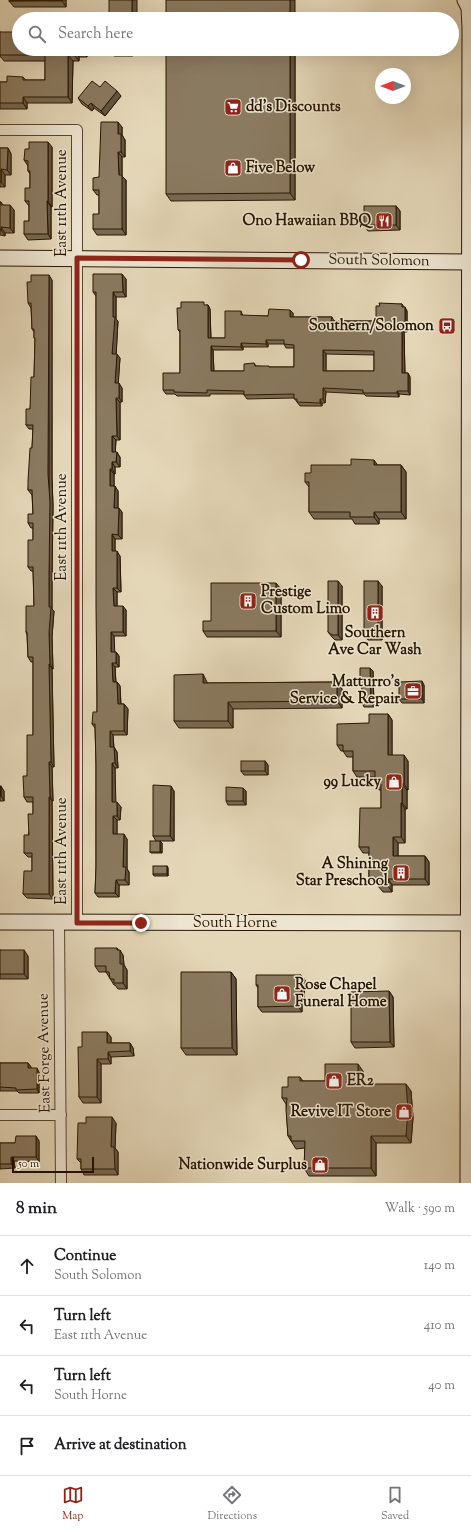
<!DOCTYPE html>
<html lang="en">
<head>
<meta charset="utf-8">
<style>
  :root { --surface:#fff; --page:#f2f2f2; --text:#202124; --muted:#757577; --line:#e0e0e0; --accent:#8f2418 }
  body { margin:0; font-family:"Sorts Mill Goudy",serif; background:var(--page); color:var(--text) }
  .compass { position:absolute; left:375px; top:68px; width:36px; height:36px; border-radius:50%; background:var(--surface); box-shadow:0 4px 16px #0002; rotate:270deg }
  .scale { position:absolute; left:12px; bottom:10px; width:82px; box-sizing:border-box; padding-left:4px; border:2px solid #291600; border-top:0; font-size:11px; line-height:14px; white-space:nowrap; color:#291600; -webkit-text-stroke:3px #ede5d1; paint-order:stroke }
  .stop { position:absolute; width:12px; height:12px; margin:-9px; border:3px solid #8f2418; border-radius:50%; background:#fff }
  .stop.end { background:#8f2418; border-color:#fff; box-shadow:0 1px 4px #0008 }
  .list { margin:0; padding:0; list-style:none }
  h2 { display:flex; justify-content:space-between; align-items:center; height:52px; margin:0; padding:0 16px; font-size:17px }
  h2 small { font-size:13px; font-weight:400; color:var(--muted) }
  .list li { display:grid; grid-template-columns:26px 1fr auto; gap:12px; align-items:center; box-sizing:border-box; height:60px; padding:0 16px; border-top:1px solid var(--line) }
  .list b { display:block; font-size:15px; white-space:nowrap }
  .list p { margin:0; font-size:13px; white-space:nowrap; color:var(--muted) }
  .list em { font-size:13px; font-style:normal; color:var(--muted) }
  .icon { flex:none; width:22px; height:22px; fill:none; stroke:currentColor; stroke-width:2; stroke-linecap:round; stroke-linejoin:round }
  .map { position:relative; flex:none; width:471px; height:1183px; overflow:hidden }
  .search { position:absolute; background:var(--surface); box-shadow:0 4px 16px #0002; left:12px; right:12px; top:12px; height:44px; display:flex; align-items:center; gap:10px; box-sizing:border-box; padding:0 14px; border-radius:22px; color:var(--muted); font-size:15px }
  .sheet { height:292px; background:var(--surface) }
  nav { display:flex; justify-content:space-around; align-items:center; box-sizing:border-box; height:56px; border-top:1px solid var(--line); background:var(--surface); font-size:11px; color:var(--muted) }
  nav a { display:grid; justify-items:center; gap:2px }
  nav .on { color:var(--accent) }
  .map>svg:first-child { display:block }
</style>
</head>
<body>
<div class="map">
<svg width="471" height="1183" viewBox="0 0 471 1183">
  <rect width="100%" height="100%" fill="#e4d7b8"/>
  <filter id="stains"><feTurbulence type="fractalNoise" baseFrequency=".005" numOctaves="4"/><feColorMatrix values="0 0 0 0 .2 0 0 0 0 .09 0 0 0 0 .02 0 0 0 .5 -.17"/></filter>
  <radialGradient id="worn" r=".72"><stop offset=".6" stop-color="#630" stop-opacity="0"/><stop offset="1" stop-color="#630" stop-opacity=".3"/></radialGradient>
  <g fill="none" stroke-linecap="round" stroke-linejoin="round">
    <g stroke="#58462e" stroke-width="12">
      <g id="street">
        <path d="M0,130H77V923"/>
        <path d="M59,923L61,1183"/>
        <path d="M0,1115H61"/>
      </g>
    </g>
    <g stroke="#291600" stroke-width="17">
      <g id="secondary">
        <path d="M465,0L469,8L470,27L468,1183"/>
        <path d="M0,258L470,262"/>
        <path d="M0,922L471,923"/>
      </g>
    </g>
    <use href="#street" stroke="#ede5d1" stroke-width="10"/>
    <use href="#secondary" stroke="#ede5d1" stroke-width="15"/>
  </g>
  <g fill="#776953" stroke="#291600" fill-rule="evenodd">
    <path d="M66,0V7H14L9,1Z"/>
    <path d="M0,32L87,49V57H79V61H73L72,103H27V109H0V82H7L23,77L26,80H45V61H4L1,57H0Z"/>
    <path d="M109,49H133V56H114Z"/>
    <path d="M295,49V200L171,201L166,194Z"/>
    <path d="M100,87L121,96L105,116L94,108L92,111L82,104L78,98Z"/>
    <path d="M122,127V135L125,140V157H122V176L126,180V235H97L93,229L99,214V195H97L93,190Z"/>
    <path d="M52,147V207H51V239L28,240L24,234L29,221V206L25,201L30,188V174L28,171V166L24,160L29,149Z"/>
    <path d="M0,148H8L11,154V175H5V187H0Z"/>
    <path d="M0,202H1L3,205L14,210V233H5V236L0,235Z"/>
    <path d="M396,206L400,211V230L368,231L364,225Z"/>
    <path d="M126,279V297H116V319L118,321L116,354L120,358L118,383L122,388V402H120V440H116L115,452L120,457V467H115V474H114V486L118,491V508L122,512V539H115V551L120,556L121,592H117V606L126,610V636H114V652H116L119,656V667H115L116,682H117L120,686L121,704H124L128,709L127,735H113L114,747L117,752L118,768H115V802L121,807L120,820H117V834L127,839V869L129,872V885H119V897H98L95,893L96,867V764L95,728L92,724L97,712V697L96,296L93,292Z"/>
    <path d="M52,280V478L53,506L52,580V609L54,611L52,637L53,669H52L54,767H52L53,801H52L53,899L27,898L23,894L32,871V857H28L24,853L33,814V802H27L24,797L33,735V662H31L28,657L27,635L26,632L34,606L33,571H31L28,567L33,540V528H31L28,523L33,514L32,495L28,490L32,448L33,429H29L26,425L30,409L34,377L35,339L34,338V332L32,329L31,308L28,303Z"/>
    <path d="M402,304L407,311V332H404L405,373H408L410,377V395L399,394V397L366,396L364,394L326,392L325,403H322V406H300L294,398L247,399L244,395V394H210V396H177L175,394H166L163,390L180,373V332L178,330L206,305H208L210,309L211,338H225L241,311L243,316H268L293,313V317H332L334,321H376L380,306ZM268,344H284L286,348H294V367H270L256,366L254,363L244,371H214L213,350H243V347H268ZM326,354L374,355V371H326Z"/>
    <path d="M378,465H401L406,472V519H379V524H355L352,519H314L309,512V487L305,482L311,473Z"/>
    <path d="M342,586V640H335L332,637L328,632Z"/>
    <path d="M382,586V640H368L364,634Z"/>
    <path d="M281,589V637H207L203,631L211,621Z"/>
    <path d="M370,668L373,671L374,707H364L362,703V688L360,686Z"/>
    <path d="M207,682V683L337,682L342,689V708L233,709V728H179L174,721Z"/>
    <path d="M424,685V703H402L399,699Z"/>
    <path d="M388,714L392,720V755L408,761V790H407V809H405V843H398V856H425L429,862V885H392V892H383L378,886V884L374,883L369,877V853H363L359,847L381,808V790H379L375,784V777H357L353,771V757H347L343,751H341L337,745L369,723Z"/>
    <path d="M265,761L268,765V775H244L241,771Z"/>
    <path d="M0,786L4,791V801H0Z"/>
    <path d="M174,791V841H160L162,843V853H151L150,852L156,841L153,836Z"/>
    <path d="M246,791V805H228L226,801Z"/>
    <path d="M167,866L168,868V876H154L153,874Z"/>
    <path d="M0,950L28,956V979H0Z"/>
    <path d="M118,950L123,955L124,965L127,970V989H118L115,985H114L106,972H99L95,966Z"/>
    <path d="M231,972L236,979L237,1055H186L181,1048Z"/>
    <path d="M301,975L305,980L304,1003H302V1012H262L258,1007V988L256,985Z"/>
    <path d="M389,991L393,997L394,1047L355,1048L351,1042Z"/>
    <path d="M111,1037V1043H130L133,1048L134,1056L111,1057V1064H101V1103H83L79,1097L82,1047Z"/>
    <path d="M0,1063H28L31,1067V1068L39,1072V1093H19L17,1091H0Z"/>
    <path d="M363,1071V1084L411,1091L413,1118L411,1143H376V1176H309L304,1168L305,1148L296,1149L288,1136L286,1104L282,1098L288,1087L300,1077L303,1081H325Z"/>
    <path d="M116,1123L115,1148L118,1152V1175H84L81,1169V1163L77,1159Z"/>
    <path d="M36,1136L39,1141V1162L14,1161L15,1168L0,1169V1143H15Z"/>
  </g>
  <g fill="#615543" stroke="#291600">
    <path d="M62,0H66V7L62,1Z"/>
    <rect x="132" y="0" width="5" height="19"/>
    <rect x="290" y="0" width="5" height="19"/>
    <path d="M82,49H87V57L82,51Z"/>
    <path d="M128,49H133V56Z"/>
    <path d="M290,49H295V200L290,193Z"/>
    <path d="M74,51L79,57V61L74,55Z"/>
    <path d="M68,55L73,61L72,103L68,97Z"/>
    <path d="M117,91L121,96L105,116L101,111Z"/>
    <path d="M23,97L27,103V109L23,103Z"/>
    <path d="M91,103L94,108L92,111L88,106Z"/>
    <path d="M118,122L122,127V135L125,140V157L121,152L118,134Z"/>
    <path d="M48,142L52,147V207L48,201Z"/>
    <path d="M8,148L11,154V175L7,170Z"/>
    <path d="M118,152L122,157V176L126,180V235L122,229L119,175Z"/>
    <path d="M1,169L5,175V187L1,182Z"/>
    <path d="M47,201L51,207V239L48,234Z"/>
    <path d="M10,205L14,210V233L10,228Z"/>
    <path d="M396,206L400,211V230L396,225Z"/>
    <path d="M1,227L5,233V236L1,230Z"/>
    <path d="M122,274L126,279V297L123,292Z"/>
    <path d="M49,275L52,280V478L53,506L52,580V609L54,611L52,637L53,669L50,664L49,633Z"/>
    <path d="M113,292L116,297V319L118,321L116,358L112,354Z"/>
    <path d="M208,305L210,309L211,341L208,338Z"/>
    <path d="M405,307L407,311V332L405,329Z"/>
    <path d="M290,310L293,313V321L290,317Z"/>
    <path d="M402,329L404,332L405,377L402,373Z"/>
    <path d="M266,340L268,344V347L266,344Z"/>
    <path d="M241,343L243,347V350L241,347Z"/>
    <path d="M211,346L213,350L214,375L211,371Z"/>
    <path d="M323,350L326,354V374L323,371Z"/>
    <path d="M117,354L120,358L118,388L115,383Z"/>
    <path d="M408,373L410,377V395L408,391Z"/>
    <path d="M119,383L122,388V402L119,398Z"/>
    <path d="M323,388L326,392L325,403L323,399Z"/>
    <path d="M397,391L399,394V397L397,393Z"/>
    <path d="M116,398L120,402V440L117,436Z"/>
    <path d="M320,399L322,403V406L320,403Z"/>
    <path d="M112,436L116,440L115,457L112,452Z"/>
    <path d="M117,452L120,457V467L116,462Z"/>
    <path d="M374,460L379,467L374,465Z"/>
    <path d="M112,462L115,467V474L112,469Z"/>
    <path d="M401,465L406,472V519L401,512Z"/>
    <path d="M110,469L114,474V491L110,486Z"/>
    <path d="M115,486L118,491V512L114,508Z"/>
    <path d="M119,508L122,512V539L118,535Z"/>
    <path d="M374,512L379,519V524L374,517Z"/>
    <path d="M112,534L115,539V555L112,551Z"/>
    <path d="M117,551L120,556L121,592L117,588Z"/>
    <path d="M338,581L342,586V640L338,635Z"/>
    <path d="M378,581L382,586V640L378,634Z"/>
    <path d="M276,583L281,589V637L276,631Z"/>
    <path d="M113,588L117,592V610L114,606Z"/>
    <path d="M123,606L126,610V636L123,632Z"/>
    <path d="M111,632L114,636L115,656L111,652Z"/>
    <path d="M116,652L119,656V667L116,663Z"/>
    <path d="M112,663L115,667L116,686L113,682Z"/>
    <path d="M49,664L52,669L54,767L51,762Z"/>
    <path d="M370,668L373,671L374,707L371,703Z"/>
    <path d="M203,674L207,682V690L203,683Z"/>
    <path d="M422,681L424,685V703L422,699Z"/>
    <path d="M117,682L120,686L121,709L118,704Z"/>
    <path d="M337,682L342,689V708L337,701Z"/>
    <path d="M228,702L233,709V728L228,721Z"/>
    <path d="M124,704L128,709L127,735L124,731Z"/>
    <path d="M388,714L392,720V761L388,755Z"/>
    <path d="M110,731L113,735L114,752L110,747Z"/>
    <path d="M114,747L117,752L118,768L115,763Z"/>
    <path d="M404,755L408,761V790L404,784Z"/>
    <path d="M265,761L268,765V775L265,771Z"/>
    <path d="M49,762L52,767L53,801L50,797Z"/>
    <path d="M112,763L115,768L116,807L112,802Z"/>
    <path d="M402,784L407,790V809L402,803Z"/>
    <path d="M1,786L4,791V801L1,796Z"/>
    <path d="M171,786L174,791V841L170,836Z"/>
    <path d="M243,788L246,791V805L243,801Z"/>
    <path d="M49,797L52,801L53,899L49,894Z"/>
    <path d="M117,802L121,807L120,820L117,816Z"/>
    <path d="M401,803L405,809V843L401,837Z"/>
    <path d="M113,816L117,820V838L113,834Z"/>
    <path d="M124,834L127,839V869L129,872V885L125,880L123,867Z"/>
    <path d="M393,837L398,843V862L393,856Z"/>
    <path d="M160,841L162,843V853L160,852Z"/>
    <path d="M425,856L429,862V885L425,879Z"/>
    <path d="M167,866L168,868V876L167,874Z"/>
    <path d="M388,879L392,885V892L388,886Z"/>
    <path d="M116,880L119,885V897L115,893Z"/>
    <path d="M117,948L120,952V950L123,955L124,965L127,970V989L123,983Z"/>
    <path d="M24,950L28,956V979L24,974Z"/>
    <path d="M231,972L236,979L237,1055L232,1048Z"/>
    <path d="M301,975L305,980L304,1003L301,998Z"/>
    <path d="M389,991L393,997L394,1047L390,1042Z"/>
    <path d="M298,998L302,1003V1012L298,1006Z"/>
    <path d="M107,1032L111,1037V1049L107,1043Z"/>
    <path d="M130,1043L133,1048L134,1056L130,1051Z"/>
    <path d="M108,1052L111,1057V1064L108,1059Z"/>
    <path d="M97,1059L101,1064V1103L97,1097Z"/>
    <path d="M28,1063L31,1067V1072L28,1068Z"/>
    <path d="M358,1064L363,1071V1091L358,1084Z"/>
    <path d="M37,1068L39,1072V1093L37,1089Z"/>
    <path d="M406,1084L411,1091L413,1118L411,1143L406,1136Z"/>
    <path d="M112,1117L116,1123L115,1148L118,1152V1175L115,1169L111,1147Z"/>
    <path d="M36,1136L39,1141V1162L36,1157Z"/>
    <path d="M371,1136L376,1143V1176L371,1168Z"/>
    <path d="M11,1157L14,1161L15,1168L11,1164Z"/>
  </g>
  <g fill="#8a7a60" stroke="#291600" fill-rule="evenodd">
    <rect x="9" y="0" width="53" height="1"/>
    <rect x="109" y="0" width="23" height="19"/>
    <rect x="166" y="0" width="124" height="19"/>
    <path d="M0,32H19V49H82V51H74V55H68V97H23V103H0V82H7V76L23,77V80H45V55H0Z"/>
    <path d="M166,49H290V193L166,194Z"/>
    <path d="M92,81L100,87L105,81L117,91L101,111L91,103L88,106L78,98Z"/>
    <path d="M101,122H118V134H121V152H118L119,175H122V229H93V214H99V190H93V178L99,177Z"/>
    <path d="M29,142H48V201H47L48,234H24V221H29V201H25V188H30V171H28V161L24,160L25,149H29Z"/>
    <path d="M0,148H8L7,170L1,169V182H0Z"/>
    <path d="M0,202H1V205H10V228L1,227V230H0Z"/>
    <rect x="364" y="206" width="32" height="19"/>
    <path d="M93,274H122L123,292H113V317H115L112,354H117L115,383H119V398H116L117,436H112V452H117L116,462H112V469H110V486H115L114,508H119L118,535L112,534V551H117V588H113L114,606H123V632H111V652H116V663H112L113,682H117L118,704H124V731H110V747H114L115,763H112V802H117V816H113V834H124L123,867H126L125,880H116L115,893H95L96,867V764L95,724H92L93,712H97V697L96,606V292H93Z"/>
    <path d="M31,275H49L48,474L50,502L49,575V607H51L49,633L50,664H49L51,762H49L50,797H49V894H23L24,871H32V853H24V835H29L28,814H33V797H24L23,776H27V735H33V657H28L27,632H26V606H34L33,567H28V540H33V523H28V514H33L32,490H28V481L30,448H32L33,425H26V409H30L31,377H34L35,338H34V329H32L31,303H28L27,282H31Z"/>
    <path d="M181,302H204V305H208V338H225V311H241V315L268,316L269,309L290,310V317H332L331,321H376V306H380L379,303L402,304V307H405V329H402V373H408V391H397V393H363V390L323,388V399H320V403L297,402V399H294V394L244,395V391L207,390V393L174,392V390H163V373H180V330H178L177,308H181ZM266,340H284V344L294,345V367H269V366H255L254,363L244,364V371H211V346L241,347V343L266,344ZM323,350L374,351V371H323Z"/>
    <path d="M351,459L374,460V465H401V512H374V517H350V512H309V482H305V473H311V465H351Z"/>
    <path d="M328,581H338V635H332L328,632Z"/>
    <rect x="364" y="581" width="14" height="53"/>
    <path d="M211,583H276V631H203V621H211Z"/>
    <path d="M360,668H370L371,703H362V686H360Z"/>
    <path d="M203,674V683L337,682V701L228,702V721H174V675Z"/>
    <path d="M422,681V699H399V682Z"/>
    <path d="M369,714H388V755H404V784H402V803H401V837H393V856H425V879H388V886H378V878L369,877V847H359L360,808H381V784H375V771H353V751H343V745H337V724L369,723Z"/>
    <rect x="241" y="761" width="24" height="10"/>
    <path d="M153,785L171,786L170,836H153Z"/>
    <rect x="0" y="786" width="1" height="10"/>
    <path d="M226,787L243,788V801H226Z"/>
    <rect x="150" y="841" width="10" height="11"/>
    <rect x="153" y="866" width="14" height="8"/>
    <path d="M95,948H117V950H120V964H123V983H114V979H110L109,972H106V966H95Z"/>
    <rect x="0" y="950" width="24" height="24"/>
    <path d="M181,972H231L232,1048H181Z"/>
    <path d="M256,975H301V998H298V1006L258,1007V985H256Z"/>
    <path d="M389,991L390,1042H351V992Z"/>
    <path d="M82,1032H107V1043H130V1051L108,1052V1059H97V1097H79L78,1047H82Z"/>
    <path d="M0,1063H28V1068H37V1089L16,1090V1088L0,1087Z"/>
    <path d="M325,1064H358V1084H406L408,1110L406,1136H371V1168H304L305,1141H291V1136H288L286,1110L287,1098H282V1087H288V1077H300V1081H325Z"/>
    <path d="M86,1117H112L111,1147H114L115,1169H81V1159H77L78,1123H86Z"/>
    <path d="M16,1136H36V1157H11V1164H0V1143H15Z"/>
  </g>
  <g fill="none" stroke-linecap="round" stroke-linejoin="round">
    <path stroke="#8f2418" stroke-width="5" d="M141,923H77V258L301,260"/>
  </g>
  <defs>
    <g id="supermarket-square" transform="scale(0.9)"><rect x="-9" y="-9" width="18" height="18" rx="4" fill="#8f2418" stroke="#ede5d1"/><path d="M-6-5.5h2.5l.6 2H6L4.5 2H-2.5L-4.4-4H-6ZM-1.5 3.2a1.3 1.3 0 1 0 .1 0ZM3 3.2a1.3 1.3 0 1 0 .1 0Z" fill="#fff"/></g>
    <g id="shop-square" transform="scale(0.9)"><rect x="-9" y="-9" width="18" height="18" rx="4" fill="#8f2418" stroke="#ede5d1"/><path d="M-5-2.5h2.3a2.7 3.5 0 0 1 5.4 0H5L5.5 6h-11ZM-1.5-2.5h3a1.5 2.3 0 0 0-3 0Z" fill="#fff"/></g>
    <g id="restaurant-square" transform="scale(0.9)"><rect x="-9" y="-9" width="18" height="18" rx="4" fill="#8f2418" stroke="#ede5d1"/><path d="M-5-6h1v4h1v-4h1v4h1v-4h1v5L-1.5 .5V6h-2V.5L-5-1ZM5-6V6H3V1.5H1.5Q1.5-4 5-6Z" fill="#fff"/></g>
    <g id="bus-square" transform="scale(0.9)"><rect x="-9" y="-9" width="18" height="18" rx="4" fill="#8f2418" stroke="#ede5d1"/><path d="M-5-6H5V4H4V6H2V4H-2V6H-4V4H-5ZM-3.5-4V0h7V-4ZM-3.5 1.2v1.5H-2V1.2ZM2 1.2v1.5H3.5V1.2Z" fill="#fff"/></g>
    <g id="building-square" transform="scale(0.9)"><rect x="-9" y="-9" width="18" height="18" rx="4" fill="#8f2418" stroke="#ede5d1"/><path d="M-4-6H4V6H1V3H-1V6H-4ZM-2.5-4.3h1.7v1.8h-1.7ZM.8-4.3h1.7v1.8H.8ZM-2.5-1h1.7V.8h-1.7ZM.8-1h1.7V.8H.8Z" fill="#fff"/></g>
    <g id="office-square" transform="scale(0.9)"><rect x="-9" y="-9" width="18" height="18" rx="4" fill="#8f2418" stroke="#ede5d1"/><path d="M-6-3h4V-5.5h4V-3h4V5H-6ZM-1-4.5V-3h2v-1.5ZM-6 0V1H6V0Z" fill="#fff"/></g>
  </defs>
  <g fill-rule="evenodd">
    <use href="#supermarket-square" x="233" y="107"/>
    <use href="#shop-square" x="233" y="168"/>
    <use href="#restaurant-square" x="384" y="221"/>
    <use href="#bus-square" x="447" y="326"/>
    <use href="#building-square" x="248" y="601"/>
    <use href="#building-square" x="375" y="613"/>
    <use href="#office-square" x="413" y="691"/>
    <use href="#shop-square" x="394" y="782"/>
    <use href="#building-square" x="401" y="873"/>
    <use href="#shop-square" x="282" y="994"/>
    <use href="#shop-square" x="334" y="1081"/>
    <use href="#shop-square" x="404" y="1112"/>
    <use href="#shop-square" x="320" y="1165"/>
  </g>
  <g text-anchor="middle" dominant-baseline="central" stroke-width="3" stroke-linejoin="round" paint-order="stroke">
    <g font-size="15" font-weight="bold" fill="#291600" stroke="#ede5d1" text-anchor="end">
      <text x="246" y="107" text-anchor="start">dd's Discounts</text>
      <text x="246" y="168" text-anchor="start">Five Below</text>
      <text x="371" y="221">Ono Hawaiian BBQ</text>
      <text x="434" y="326">Southern/Solomon</text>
      <text x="261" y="592" text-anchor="start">Prestige<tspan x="261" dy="17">Custom Limo</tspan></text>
      <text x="375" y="633" text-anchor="middle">Southern<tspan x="375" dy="17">Ave Car Wash</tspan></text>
      <text x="400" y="682">Matturro's<tspan x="400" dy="17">Service &amp; Repair</tspan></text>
      <text x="381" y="782">99 Lucky</text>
      <text x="388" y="864">A Shining<tspan x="388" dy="17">Star Preschool</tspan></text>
      <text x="295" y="985" text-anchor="start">Rose Chapel<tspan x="295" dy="17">Funeral Home</tspan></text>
      <text x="347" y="1081" text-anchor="start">ER2</text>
      <text x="391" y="1112">Revive IT Store</text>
      <text x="307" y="1165">Nationwide Surplus</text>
    </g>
    <g font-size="15" fill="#291600" stroke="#ede5d1">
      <text transform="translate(62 203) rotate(-90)">East 11th Avenue</text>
      <text transform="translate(379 261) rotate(1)">South Solomon</text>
      <text transform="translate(62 527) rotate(-90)">East 11th Avenue</text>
      <text transform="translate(62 851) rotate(-90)">East 11th Avenue</text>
      <text x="235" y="923">South Horne</text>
      <text transform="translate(45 1053) rotate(-91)">East Forge Avenue</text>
    </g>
  </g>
  <rect width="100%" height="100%" filter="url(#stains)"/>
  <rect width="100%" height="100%" fill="url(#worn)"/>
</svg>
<svg class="compass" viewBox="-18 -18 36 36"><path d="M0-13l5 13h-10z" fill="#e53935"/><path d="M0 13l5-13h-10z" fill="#757577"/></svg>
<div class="scale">50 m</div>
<div class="stop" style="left:301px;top:260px"></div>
<div class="stop end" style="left:141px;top:923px"></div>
<div class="search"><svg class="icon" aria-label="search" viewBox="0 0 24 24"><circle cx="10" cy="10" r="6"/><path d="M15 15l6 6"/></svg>Search here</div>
</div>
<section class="sheet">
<h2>8 min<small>Walk · 590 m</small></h2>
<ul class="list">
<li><svg class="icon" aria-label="ahead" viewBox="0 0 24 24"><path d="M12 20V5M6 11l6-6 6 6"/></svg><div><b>Continue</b><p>South Solomon</p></div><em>140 m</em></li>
<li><svg class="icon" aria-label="left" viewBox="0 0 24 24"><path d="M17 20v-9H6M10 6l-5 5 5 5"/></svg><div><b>Turn left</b><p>East 11th Avenue</p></div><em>410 m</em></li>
<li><svg class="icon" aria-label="left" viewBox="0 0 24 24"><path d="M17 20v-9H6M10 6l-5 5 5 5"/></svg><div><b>Turn left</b><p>South Horne</p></div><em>40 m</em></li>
<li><svg class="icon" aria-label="arrive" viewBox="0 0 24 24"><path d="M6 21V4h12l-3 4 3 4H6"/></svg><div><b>Arrive at destination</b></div></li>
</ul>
</section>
<nav>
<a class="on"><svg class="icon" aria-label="map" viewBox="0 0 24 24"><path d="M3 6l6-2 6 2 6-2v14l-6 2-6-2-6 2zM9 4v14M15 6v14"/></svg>Map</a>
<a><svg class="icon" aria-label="directions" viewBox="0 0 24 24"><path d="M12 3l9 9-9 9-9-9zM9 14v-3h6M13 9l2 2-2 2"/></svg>Directions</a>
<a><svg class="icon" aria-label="saved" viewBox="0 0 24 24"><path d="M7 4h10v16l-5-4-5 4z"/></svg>Saved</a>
</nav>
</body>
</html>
